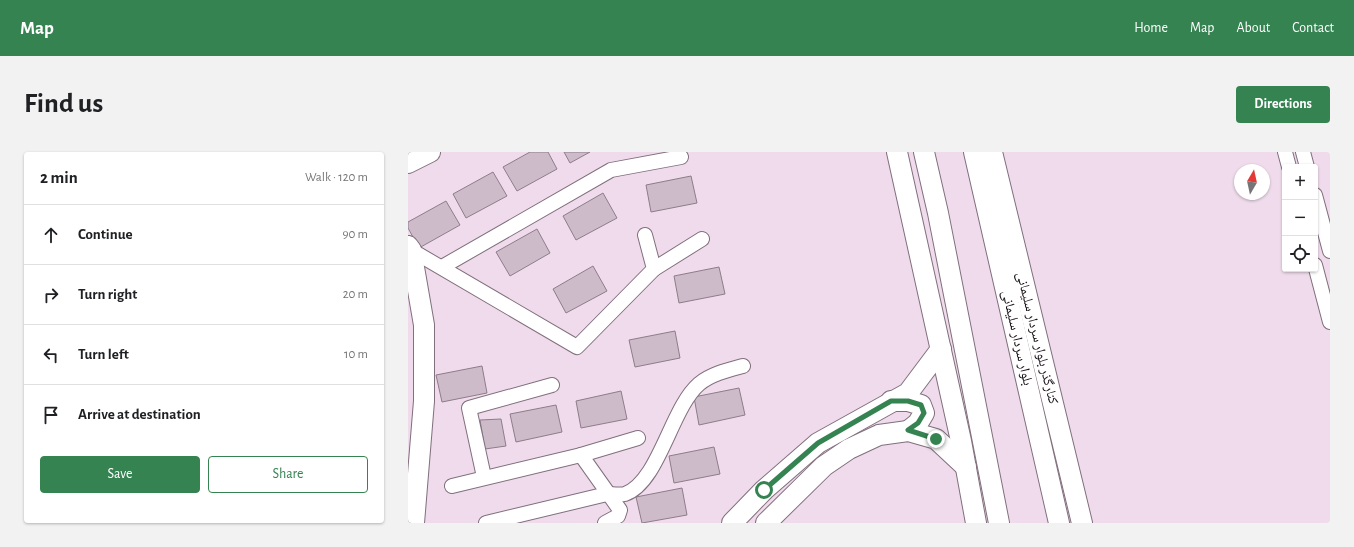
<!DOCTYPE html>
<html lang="en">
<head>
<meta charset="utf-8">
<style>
  :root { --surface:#fff; --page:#f2f2f2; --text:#202124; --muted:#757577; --line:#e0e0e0; --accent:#368352 }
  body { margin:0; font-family:"Alegreya Sans","Noto Naskh Arabic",sans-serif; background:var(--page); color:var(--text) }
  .controls { position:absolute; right:12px; top:12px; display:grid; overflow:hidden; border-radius:4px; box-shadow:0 1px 3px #0004 }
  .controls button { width:36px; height:36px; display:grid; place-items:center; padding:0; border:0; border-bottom:1px solid var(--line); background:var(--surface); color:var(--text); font:20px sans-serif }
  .compass { position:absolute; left:826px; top:12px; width:36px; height:36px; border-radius:50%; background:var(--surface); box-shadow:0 1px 3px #0004; rotate:9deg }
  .stop { position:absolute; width:12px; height:12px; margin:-9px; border:3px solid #368352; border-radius:50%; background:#fff }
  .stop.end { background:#368352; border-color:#fff; box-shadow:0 1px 4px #0008 }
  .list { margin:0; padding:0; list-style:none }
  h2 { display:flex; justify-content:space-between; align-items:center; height:52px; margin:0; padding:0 16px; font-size:17px }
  h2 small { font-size:13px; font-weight:400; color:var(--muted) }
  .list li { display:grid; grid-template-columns:26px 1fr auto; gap:12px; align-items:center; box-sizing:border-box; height:60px; padding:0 16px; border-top:1px solid var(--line) }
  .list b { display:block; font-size:15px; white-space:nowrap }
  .list em { font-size:13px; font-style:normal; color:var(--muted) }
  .actions { display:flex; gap:8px; padding:12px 16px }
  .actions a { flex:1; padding:9px 0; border:1px solid var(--accent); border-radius:4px; text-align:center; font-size:14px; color:var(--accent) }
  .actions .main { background:var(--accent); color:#fff }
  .icon { flex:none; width:22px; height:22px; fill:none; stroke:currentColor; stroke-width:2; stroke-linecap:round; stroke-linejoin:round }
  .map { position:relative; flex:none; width:922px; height:371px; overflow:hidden; border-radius:4px }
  header { display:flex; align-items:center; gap:24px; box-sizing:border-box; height:56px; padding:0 20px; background:var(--accent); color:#fff }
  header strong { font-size:19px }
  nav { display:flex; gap:22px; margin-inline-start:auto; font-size:14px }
  .intro { display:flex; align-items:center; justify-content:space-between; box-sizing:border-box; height:96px; padding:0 24px }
  h1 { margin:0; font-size:28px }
  .button { padding:10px 18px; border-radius:4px; background:var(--accent); color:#fff; font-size:14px; font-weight:700 }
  main { display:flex; gap:24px; padding:0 24px }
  aside { flex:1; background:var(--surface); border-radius:4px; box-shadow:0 1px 3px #0004 }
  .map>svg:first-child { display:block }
</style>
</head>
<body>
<header>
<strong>Map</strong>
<nav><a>Home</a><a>Map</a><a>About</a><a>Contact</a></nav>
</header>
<div class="intro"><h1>Find us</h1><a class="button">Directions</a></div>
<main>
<aside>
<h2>2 min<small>Walk · 120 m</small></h2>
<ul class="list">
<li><svg class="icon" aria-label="ahead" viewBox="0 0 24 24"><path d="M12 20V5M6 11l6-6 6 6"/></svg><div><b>Continue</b></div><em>90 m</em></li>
<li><svg class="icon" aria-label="right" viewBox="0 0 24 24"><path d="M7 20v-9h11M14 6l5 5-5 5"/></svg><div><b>Turn right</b></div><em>20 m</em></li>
<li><svg class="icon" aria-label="left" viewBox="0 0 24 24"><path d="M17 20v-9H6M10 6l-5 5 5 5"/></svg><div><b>Turn left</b></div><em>10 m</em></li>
<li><svg class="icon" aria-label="arrive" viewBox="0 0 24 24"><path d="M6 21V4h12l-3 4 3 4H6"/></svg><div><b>Arrive at destination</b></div></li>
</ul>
<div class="actions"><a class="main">Save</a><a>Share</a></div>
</aside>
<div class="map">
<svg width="922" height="371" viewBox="0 0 922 371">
  <rect width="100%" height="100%" fill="#efdbeb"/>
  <g fill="#cebbca" stroke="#8e7c8b">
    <path d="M122,0H140L149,17L109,39L95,15Z"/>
    <path d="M156,0H182L162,11Z"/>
    <path d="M85,20L99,44L58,66L45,42Z"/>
    <path d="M283,24L289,51L243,60L238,33Z"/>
    <path d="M195,41L209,66L168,88L155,64Z"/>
    <path d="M38,49L52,73L11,96L0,76V70Z"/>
    <path d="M129,77L142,101L102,124L88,100Z"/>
    <path d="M185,114L199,139L158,161L145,137Z"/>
    <path d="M311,115L317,142L271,151L266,124Z"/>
    <path d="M267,179L272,206L227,215L221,188Z"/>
    <path d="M74,214L79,241L34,250L28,223Z"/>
    <path d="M331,236L337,263L291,273L286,245Z"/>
    <path d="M213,239L219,267L173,276L168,249Z"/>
    <path d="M148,253L154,280L108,290L102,262Z"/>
    <path d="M93,267L98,294L77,297L72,268Z"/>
    <path d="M306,295L312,322L266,331L261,304Z"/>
    <path d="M274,336L279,363L234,371L228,345Z"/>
  </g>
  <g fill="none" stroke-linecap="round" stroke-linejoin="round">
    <g stroke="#816f7d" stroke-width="16">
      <g id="street">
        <path d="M877,0L881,15"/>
        <path d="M895,0L899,15"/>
        <path d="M907,43L922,99"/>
        <path d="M3,98L169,195L246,117L237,83"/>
        <path d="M907,113L922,170"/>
        <path d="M34,115L203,18L273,5"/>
        <path d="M246,117L294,87"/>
        <path d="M173,303L212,358L210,364L197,371"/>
        <path d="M76,325L61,256L144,233"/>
        <path d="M44,334L173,303L230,286"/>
        <path d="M78,371L199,342C204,342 212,343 217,342C251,330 263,256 291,232C303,222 320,218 335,214"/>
      </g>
    </g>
    <g stroke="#816f7d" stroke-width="22">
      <g id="secondary">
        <path d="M489,0L553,289L568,371"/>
        <path d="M516,0L530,61L591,371"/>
        <path d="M566,0L651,371"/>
        <path d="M584,0L674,371"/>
        <path d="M0,11L22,0"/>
        <path d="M0,94L3,98L16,173V249L6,371"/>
        <path d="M483,249H500L513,253L516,261L510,271L500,279"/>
        <path d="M324,371L356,338L410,291L500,241L533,197"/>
        <path d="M358,371L416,314L441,297L471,283L500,279L528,287L558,315"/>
      </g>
    </g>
    <use href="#street" stroke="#fff" stroke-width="14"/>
    <use href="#secondary" stroke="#fff" stroke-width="20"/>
  </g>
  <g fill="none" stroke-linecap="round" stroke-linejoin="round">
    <path stroke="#368352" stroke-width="5" d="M356,338L410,291L483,249H500L513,253L516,261L510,271L500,278L528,287"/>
  </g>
  <g text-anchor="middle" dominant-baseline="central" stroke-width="3" stroke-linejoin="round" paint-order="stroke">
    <g font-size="14" fill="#181117" stroke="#fff">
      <text transform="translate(609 186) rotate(77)">بلوار سردار سلیمانی</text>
      <text transform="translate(629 186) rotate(76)">کنارگذر بلوار سردار سلیمانی</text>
    </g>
  </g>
</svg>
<div class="controls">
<button>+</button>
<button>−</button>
<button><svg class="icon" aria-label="locate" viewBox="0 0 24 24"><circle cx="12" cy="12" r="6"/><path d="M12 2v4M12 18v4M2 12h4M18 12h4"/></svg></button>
</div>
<svg class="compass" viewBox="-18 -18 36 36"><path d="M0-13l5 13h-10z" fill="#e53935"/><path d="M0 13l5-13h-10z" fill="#757577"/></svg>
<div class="stop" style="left:356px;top:338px"></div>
<div class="stop end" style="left:528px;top:287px"></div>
</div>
</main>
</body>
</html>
